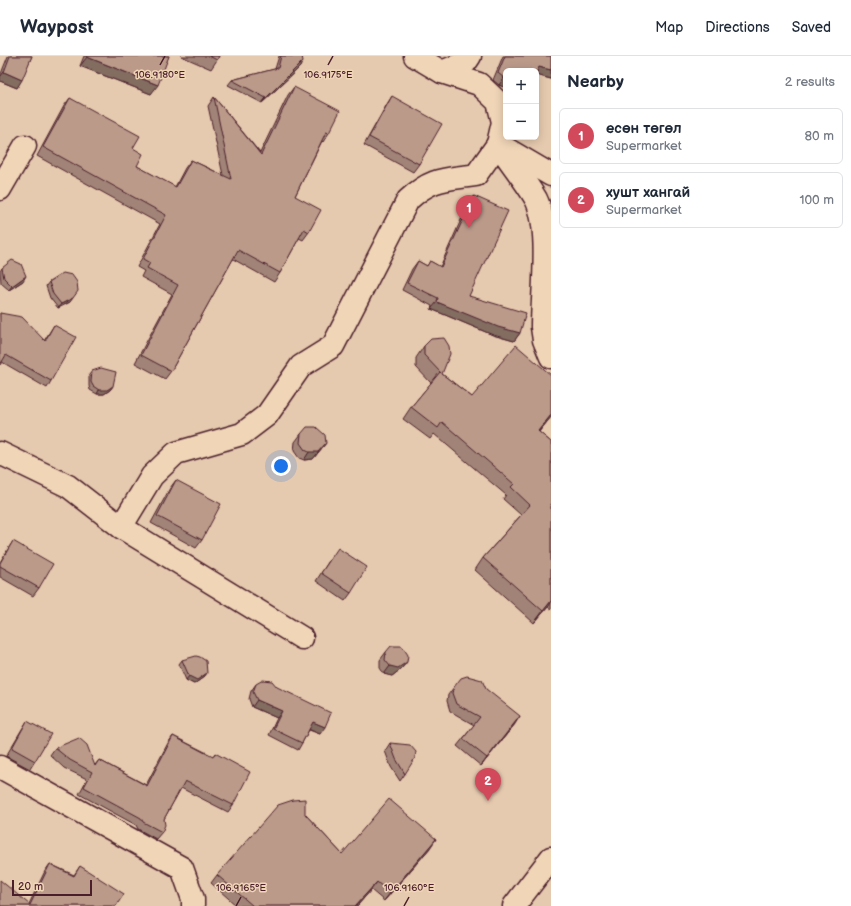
<!DOCTYPE html>
<html lang="en">
<head>
<meta charset="utf-8">
<style>
  :root { --surface:#fff; --page:#f6f6f7; --text:#1f2937; --muted:#747a83; --line:#e0e1e3; --accent:#d1495b }
  body { margin:0; font-family:"Balsamiq Sans",sans-serif; background:var(--page); color:var(--text) }
  .controls { position:absolute; right:12px; top:12px; display:grid; overflow:hidden; border-radius:6px; box-shadow:0 2px 10px #0003 }
  .controls button { width:36px; height:36px; display:grid; place-items:center; padding:0; border:0; border-bottom:1px solid var(--line); background:var(--surface); color:var(--text); font:20px sans-serif }
  .scale { position:absolute; left:12px; bottom:10px; width:80px; box-sizing:border-box; padding-left:4px; border:2px solid #4a1f2b; border-top:0; font-size:11px; line-height:14px; white-space:nowrap; color:#4a1f2b; -webkit-text-stroke:3px #f0d5b7; paint-order:stroke }
  .you { position:absolute; left:281px; top:410px; width:14px; height:14px; margin:-10px; border:3px solid #fff; border-radius:50%; background:#1a73e8; box-shadow:0 0 0 6px #1a73e833 }
  .badge { display:grid; place-items:center; width:26px; height:26px; border-radius:50%; background:var(--accent); color:#fff; font-size:13px; font-weight:700 }
  .pin { position:absolute; translate:-50% -33px; filter:drop-shadow(0 1px 2px #0008) }
  .pin::after { content:''; position:absolute; top:21px; width:14px; height:12px; background:inherit; clip-path:polygon(0 0,100% 0,50% 100%) }
  .list { margin:0; padding:0; list-style:none }
  h2 { display:flex; justify-content:space-between; align-items:center; height:52px; margin:0; padding:0 16px; font-size:17px }
  h2 small { font-size:13px; font-weight:400; color:var(--muted) }
  .list li { display:grid; grid-template-columns:26px 1fr auto; gap:12px; align-items:center; box-sizing:border-box; height:56px; margin:0 8px 8px; padding:0 8px; border:1px solid var(--line); border-radius:6px }
  .list b { display:block; font-size:15px; white-space:nowrap }
  .list p { margin:0; font-size:13px; white-space:nowrap; color:var(--muted) }
  .list em { font-size:13px; font-style:normal; color:var(--muted) }
  .map { position:relative; flex:none; width:551px; height:850px; overflow:hidden }
  header { display:flex; align-items:center; gap:24px; box-sizing:border-box; height:56px; padding:0 20px; background:var(--surface); border-bottom:1px solid var(--line) }
  header strong { font-size:19px }
  nav { display:flex; gap:22px; margin-inline-start:auto; font-size:14px }
  main { display:flex }
  aside { flex:1; background:var(--surface) }
  .map>svg:first-child { display:block }
</style>
</head>
<body>
<header>
<strong>Waypost</strong>
<nav><a>Map</a><a>Directions</a><a>Saved</a></nav>
</header>
<main>
<div class="map">
<svg width="551" height="850" viewBox="0 0 551 850">
  <rect width="100%" height="100%" fill="#e6caaf"/>
  <filter id="ink" filterUnits="userSpaceOnUse"><feTurbulence type="fractalNoise" baseFrequency=".025" numOctaves="2"/><feDisplacementMap in="SourceGraphic" scale="8" xChannelSelector="R" yChannelSelector="G"/><feConvolveMatrix kernelMatrix="1 2 1 2 8 2 1 2 1" color-interpolation-filters="sRGB"/></filter>
  <g filter="url(#ink)">
    <g fill="none" stroke-linecap="round" stroke-linejoin="round">
      <g stroke="#4a1f2b" stroke-width="25">
        <g id="street">
          <path d="M415,0L442,16L479,28L498,46L503,66L498,88C510,106 525,124 536,143C551,173 542,237 542,271L544,284L551,301"/>
          <path d="M442,16L466,6L470,0"/>
          <path d="M0,133L25,90"/>
          <path d="M0,397L68,430L121,471L302,582"/>
          <path d="M121,471L152,420L176,397L242,378L267,359L301,310L333,290L408,144C433,121 445,124 476,119L498,88L551,119"/>
          <path d="M0,711L182,812L193,843V850"/>
        </g>
      </g>
      <g stroke="#4a1f2b" stroke-width="25">
        <path id="secondary" d="M514,850L551,802"/>
      </g>
      <use href="#street" stroke="#f0d5b7" stroke-width="22"/>
      <use href="#secondary" stroke="#f0d5b7" stroke-width="22"/>
    </g>
    <g fill="#a18477" stroke="#4a1f2b">
      <path d="M8,0H32L17,32L0,25V20Z"/>
      <path d="M84,0H169L151,38L80,10Z"/>
      <path d="M181,0H219L217,4L211,13Z"/>
      <path d="M279,0H302L300,11L262,47L228,29L232,24L275,13Z"/>
      <path d="M503,0H551V23L536,19V15L506,32L499,29L493,24Z"/>
      <path d="M294,31L329,77L323,86L322,85L295,140L309,176L303,184L299,182L280,217L274,226L233,203L171,315L165,323L135,307L172,238L141,221L144,215L137,211L160,168L37,100L64,50L70,42L133,92L137,110L175,131L185,112L191,104L223,119L208,50L214,41L260,97L288,39Z"/>
      <path d="M392,40L419,108L413,116L364,89L387,48Z"/>
      <path d="M474,140L469,240L520,277L514,285L493,279L431,253L432,250L402,234L412,213L418,205L427,210L430,205L440,211L468,148Z"/>
      <path d="M2,212L23,225L9,234L1,227L0,215Z"/>
      <path d="M49,226L70,246L58,252L50,242L46,230Z"/>
      <path d="M0,257L44,285L54,269L51,325L47,332L2,306Z"/>
      <path d="M424,290L442,318L472,341L551,361L539,376L551,386V553L548,551L534,567L475,514L483,502L521,459L503,443L506,439L434,378L430,383L403,363L411,351L431,327L416,311V302Z"/>
      <path d="M92,315L113,330L110,334L104,338H97L90,334L89,330V319Z"/>
      <path d="M301,378L326,387L313,403L304,404L299,402L294,395L295,386Z"/>
      <path d="M176,424L202,484L196,492L151,467L170,432Z"/>
      <path d="M13,485L39,532L33,540L0,521V506Z"/>
      <path d="M332,500L351,537L345,545L316,525Z"/>
      <path d="M386,596L407,606L401,613L392,620L384,618L380,612V604Z"/>
      <path d="M182,604L207,617L204,621L194,628L186,624L179,608Z"/>
      <path d="M256,628L320,678L309,674L302,687L298,694L269,679L277,662L252,651L249,643L251,635Z"/>
      <path d="M454,631L486,633L515,668L481,710L457,690L474,669L450,655L447,645L448,639Z"/>
      <path d="M27,665L35,705L30,713L6,700L22,673Z"/>
      <path d="M173,680L213,700L215,697L233,749L228,756L181,732L164,763L162,776L156,783L138,773L136,769L79,738L87,723L64,712L50,699L55,692L95,709L99,704L146,729L168,687Z"/>
      <path d="M390,687L405,718L400,725L391,711L385,695Z"/>
      <path d="M305,758L342,798L430,792L384,845L371,834L357,850H237L211,827L217,819Z"/>
      <path d="M50,808L74,819L80,810L116,850H0L29,848L45,815Z"/>
    </g>
    <g fill="#836c61" stroke="#4a1f2b">
      <path d="M87,1L158,29L151,38L80,10Z"/>
      <path d="M303,5L300,11L262,47L266,42Z"/>
      <path d="M539,11L551,14V23L536,19V15Z"/>
      <path d="M4,16L22,24L17,32L0,25V21Z"/>
      <path d="M504,22L506,23V32L499,29Z"/>
      <path d="M26,220L23,225L9,234L12,230Z"/>
      <path d="M73,242L70,246L58,252L61,248Z"/>
      <path d="M437,246L520,277L514,285L493,279L431,253Z"/>
      <path d="M113,330L110,334L104,338H97L99,334Z"/>
      <path d="M551,359V361L530,386L538,375Z"/>
      <path d="M326,387L313,403L304,404L309,396Z"/>
      <path d="M551,545V547L548,551L534,567L543,555Z"/>
      <path d="M407,606L401,613L392,620L384,618L390,610Z"/>
      <path d="M207,617L204,621L194,628L186,624L189,620Z"/>
      <path d="M257,644L282,655L277,662L252,651Z"/>
      <path d="M520,660L515,668L481,710L487,702Z"/>
      <path d="M313,666L325,671L320,678L308,673Z"/>
      <path d="M436,783L430,792L384,845L390,837Z"/>
      <path d="M377,826L371,834L357,850H355Z"/>
    </g>
    <g fill="#bb9a8a" stroke="#4a1f2b">
      <path d="M10,0H32L22,24L4,16Z"/>
      <path d="M87,0H169L158,29L87,1Z"/>
      <path d="M209,0H219L217,4Z"/>
      <path d="M281,0H302L303,5L266,42L232,24L278,12Z"/>
      <path d="M505,0H551V14L539,11L536,18V15H506V23L504,22L498,17Z"/>
      <path d="M294,31L340,55L329,77L326,76L295,140L321,154L309,176L304,173L280,217L238,194L171,315L141,299L178,229L147,212L150,207L143,203L166,159L43,91L70,42L140,80L133,92L143,98L137,110L176,131L191,104L231,123L214,41L261,99Z"/>
      <path d="M392,40L442,68L419,108L369,81Z"/>
      <path d="M474,140L508,155L469,240L526,257L520,277L498,271L437,246L438,242L407,227L418,205L427,210L430,205L441,211Z"/>
      <path d="M12,204L21,208L26,220L12,230L4,222L2,212Z"/>
      <path d="M63,217L72,219L77,226L78,235L73,242L61,248L53,238L49,226Z"/>
      <path d="M0,257L22,261L45,285L54,269L76,281L51,325L6,299L0,309Z"/>
      <path d="M444,282L449,290L450,298L442,318L472,341L516,289L551,319V359L538,375L551,386V545L543,555L483,502L530,449L511,431L514,428L442,366L438,372L411,351L440,316L441,317L424,299V290L431,283Z"/>
      <path d="M101,312L116,316L113,330L107,334H99L93,330L91,326L92,315Z"/>
      <path d="M307,371H316L325,379L326,387L318,396H309L305,394L300,387L301,378Z"/>
      <path d="M176,424L221,448L202,484L157,460Z"/>
      <path d="M13,485L53,508L39,532L0,510V507Z"/>
      <path d="M338,492L367,511L351,537L321,517Z"/>
      <path d="M391,590H402L408,599L407,606L398,612L390,610L385,604L386,596Z"/>
      <path d="M196,600L200,601L206,605L207,617L197,624L189,620L182,604Z"/>
      <path d="M467,620L482,624L486,633L520,660L487,702L463,683L480,661L456,648L452,637L454,631L461,622Z"/>
      <path d="M263,624L272,625L277,631L331,657L325,671L313,666L302,687L273,673L282,655L257,644L253,636L256,628Z"/>
      <path d="M27,665L51,678L35,705L12,692Z"/>
      <path d="M173,680L213,701L215,697L250,716L233,749L185,725L164,763L165,769L162,776L143,766L141,762L84,731L92,716L70,704L55,692L79,682L87,689L95,710L99,704L147,730Z"/>
      <path d="M390,687L410,689L416,696L415,702L405,718L396,703Z"/>
      <path d="M305,743V758L342,798L389,743L436,783L390,837L377,826L355,850H253L217,819L278,749L293,744Z"/>
      <path d="M50,808L74,820L80,810L124,838L116,850H0V824L30,849Z"/>
    </g>
  </g>
  <path fill="none" stroke="#4a1f2b" stroke-width="1.5" d="M160,9L165,0M328,9L333,0M236,850L241,841M404,850L409,841"/>
  <g font-size="10" text-anchor="middle" fill="#4a1f2b" stroke="#f0d5b7" stroke-width="3" stroke-linejoin="round" paint-order="stroke">
    <text x="160" y="22">106.9180°E</text>
    <text x="328" y="22">106.9175°E</text>
    <text x="241" y="835">106.9165°E</text>
    <text x="409" y="835">106.9160°E</text>
  </g>
</svg>
<div class="controls">
<button>+</button>
<button>−</button>
</div>
<div class="scale">20 m</div>
<div class="you"></div>
<div class="pin badge" style="left:469px;top:172px">1</div>
<div class="pin badge" style="left:488px;top:745px">2</div>
</div>
<aside>
<h2>Nearby<small>2 results</small></h2>
<ul class="list">
<li><span class="badge">1</span><div><b>есөн төгөл</b><p>Supermarket</p></div><em>80 m</em></li>
<li><span class="badge">2</span><div><b>хушт хангай</b><p>Supermarket</p></div><em>100 m</em></li>
</ul>
</aside>
</main>
</body>
</html>
